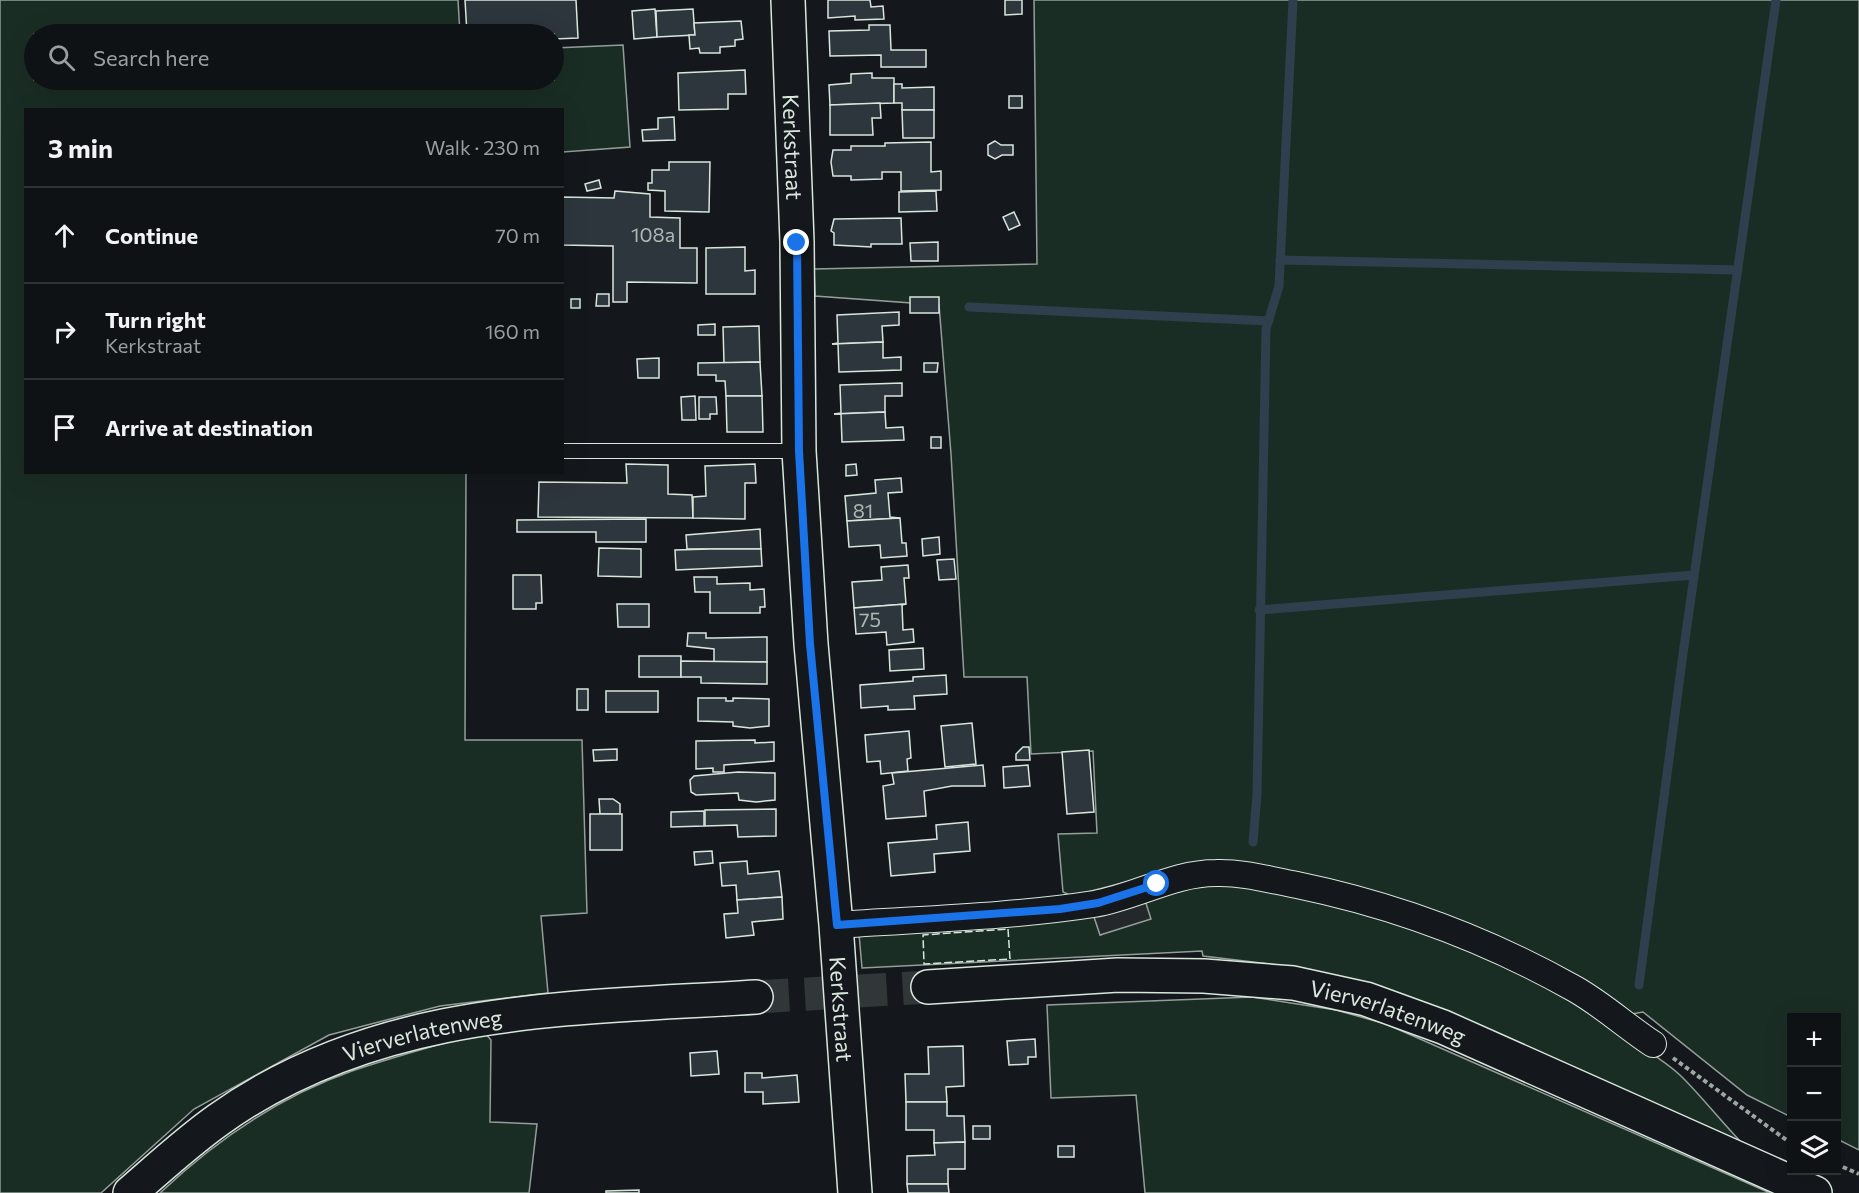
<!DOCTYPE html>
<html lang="en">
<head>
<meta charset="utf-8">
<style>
  :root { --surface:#0f1215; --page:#181b1e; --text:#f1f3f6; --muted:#9b9ea0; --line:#2f3234 }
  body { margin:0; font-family:Commissioner,sans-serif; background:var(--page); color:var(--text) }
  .controls { position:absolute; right:18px; bottom:18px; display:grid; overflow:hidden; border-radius:0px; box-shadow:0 6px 24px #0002 }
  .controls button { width:54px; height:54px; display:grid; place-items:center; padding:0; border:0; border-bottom:2px solid var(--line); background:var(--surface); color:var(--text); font:30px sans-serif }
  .stop { position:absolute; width:18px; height:18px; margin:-14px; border:4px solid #1a73e8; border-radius:50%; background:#fff }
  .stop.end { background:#1a73e8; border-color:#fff; box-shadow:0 2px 6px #0008 }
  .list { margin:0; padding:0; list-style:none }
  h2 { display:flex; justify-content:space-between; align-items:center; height:78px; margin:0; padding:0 24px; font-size:26px }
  h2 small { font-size:20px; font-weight:400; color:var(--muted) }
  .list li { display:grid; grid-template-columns:39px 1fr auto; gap:18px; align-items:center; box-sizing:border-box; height:96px; padding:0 24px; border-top:2px solid var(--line) }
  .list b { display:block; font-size:22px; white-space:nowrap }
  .list p { margin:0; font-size:20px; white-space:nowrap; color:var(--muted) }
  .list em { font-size:20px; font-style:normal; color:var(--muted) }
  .icon { flex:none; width:33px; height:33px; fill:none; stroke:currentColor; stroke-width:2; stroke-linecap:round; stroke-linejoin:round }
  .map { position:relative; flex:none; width:1859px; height:1193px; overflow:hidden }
  .search { position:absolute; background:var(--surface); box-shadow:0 6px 24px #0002; left:24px; top:24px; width:540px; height:66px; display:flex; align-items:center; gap:15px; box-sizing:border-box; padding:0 21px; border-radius:33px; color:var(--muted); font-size:22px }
  .panel { position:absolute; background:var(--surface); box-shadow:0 6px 24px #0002; left:24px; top:108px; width:540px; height:366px; border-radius:0px }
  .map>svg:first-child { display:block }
</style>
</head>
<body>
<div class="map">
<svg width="1859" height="1193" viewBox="0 0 1859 1193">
  <rect width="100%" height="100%" fill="#14181c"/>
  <g fill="#1a2d24" stroke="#939e99" stroke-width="1.5">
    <path d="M0,0H458L460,34H34V80H554V48L623,45L630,147L563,152L562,110H26V472L466,473L465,740H582L587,913L541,916L548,993L440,1006L329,1035L194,1109L101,1193H0Z"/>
    <path d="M1034,0H1859V1150L1837,1139L1836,1018H1792L1791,1117L1747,1095L1643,1012L1632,1014L1573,974L1295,874L1126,882L1072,896L1063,892L1058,834L1097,833L1093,751L1031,754L1027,677H964L951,454L939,305L815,296L814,269L1037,264Z"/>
    <path d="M1211,884C1357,896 1503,951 1622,1034C1642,1048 1665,1060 1682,1077C1702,1097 1720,1120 1740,1141L1303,968L1203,956L1202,951L862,968L859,934L1093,914L1101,935L1144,897Z"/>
    <path d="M1252,997L1336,1010L1386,1024L1770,1193H1145L1136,1095L1051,1098L1047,1005Z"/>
    <path d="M484,1032L491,1040L490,1122L537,1124L529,1193H160C215,1141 281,1096 352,1071C396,1056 440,1044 484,1032Z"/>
  </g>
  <path fill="#24282b" stroke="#939e99" stroke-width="1.5" d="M1144,897L1151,919L1100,935L1093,914Z"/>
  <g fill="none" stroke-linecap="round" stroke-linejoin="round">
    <g stroke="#2f3f4d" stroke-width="9">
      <path d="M1280,260L1738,270"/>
      <path d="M969,307L1269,321"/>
      <path d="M1259,610L1694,575"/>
      <path d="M1253,842L1257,795L1266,329L1279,286L1293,0"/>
      <path d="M1639,985L1683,654L1776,0"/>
    </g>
  </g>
  <g fill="#2c363c" stroke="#d8e6dc" stroke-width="1.5">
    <path d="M465,0H576L578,38L554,39V34H467Z"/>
    <path d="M828,0H870L871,7L883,6L884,19L855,20V16L828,18Z"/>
    <path d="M1005,0H1022V14L1005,15Z"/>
    <path d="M655,9L657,37L634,39L632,11Z"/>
    <path d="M693,9L695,35L657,37L656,11Z"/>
    <path d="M741,21L743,39L735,40V46L720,47V53H700L699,48L690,49L689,35H695L694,23Z"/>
    <path d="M869,25H890L891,50H926V67H881V55L830,56L829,31L869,30Z"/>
    <path d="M745,70L746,94H728V109L679,110L678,73Z"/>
    <path d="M872,73V78H894V103L830,105L829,85L851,83V74Z"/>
    <path d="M894,84H902V88L934,87V110H902V103H894Z"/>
    <rect x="1009" y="96" width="13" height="12"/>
    <path d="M880,103L881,118H872L873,135H830V105Z"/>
    <path d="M902,110H934V138H903Z"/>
    <path d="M674,117L675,140L643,141L642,130L658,129V118Z"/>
    <path d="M995,141L1001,145H1013V155H1002L995,159L988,155V145Z"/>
    <path d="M931,142V172L941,171V190L901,191V172H882V179L851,180V176H833L831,162L833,150H851V146H885V143Z"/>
    <path d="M669,162H710L709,212L665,211V191L648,190V183H652V170H669Z"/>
    <path d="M599,180L601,188L587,191L585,184Z"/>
    <path d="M615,191L650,194V217L680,218V248H697V283L627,282V302H613V246L562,245V197L614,198Z"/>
    <path d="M936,191L937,211L899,212V192Z"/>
    <path d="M1014,212L1020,225L1009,230L1003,217Z"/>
    <path d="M901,218L902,244H871V247L834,245V233L831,231L834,219Z"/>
    <path d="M938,242V261H911L910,243Z"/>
    <path d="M745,247V271L755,270V294H706V248Z"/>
    <path d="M597,294H609V306H596Z"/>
    <rect x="910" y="297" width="29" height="16"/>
    <rect x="571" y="299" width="9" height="9"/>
    <path d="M899,312V325L882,326L883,342L832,344L838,343L837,315Z"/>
    <path d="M715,324V335H698V325Z"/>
    <path d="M759,326L760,362L724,363L723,327Z"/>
    <path d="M883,342V358L901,357V370L839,372L838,344H832Z"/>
    <path d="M659,358V378H638L637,359Z"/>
    <path d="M760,362L762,396H726L725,381H716V375H698V363Z"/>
    <path d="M924,363H938L937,372H924Z"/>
    <path d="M902,383V396H885V412L834,414L841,413L840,385Z"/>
    <path d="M695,396L696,420H682L681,397Z"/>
    <path d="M726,396H762L763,432H727Z"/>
    <path d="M699,397H716L717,414H710V419H699Z"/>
    <path d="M885,412L886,428L903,427L904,440L842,442L841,414H834Z"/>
    <rect x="931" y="437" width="10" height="11"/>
    <path d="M626,464L668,465V494L692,495L693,518L538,517L539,482L627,483Z"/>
    <path d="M755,464L756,483H745V519L693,518V497L706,496L705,466Z"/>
    <path d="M856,464L857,475L846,476V465Z"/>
    <path d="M901,478L902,492L888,493L890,517L900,518L847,521L845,496L876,493L875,480Z"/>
    <path d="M900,518L902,543H906L907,556L881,558L880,545L849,547L847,521Z"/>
    <path d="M646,519V542H596V532H517V520Z"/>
    <path d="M760,529L761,549H687L686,535Z"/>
    <path d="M939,537L940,554L923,556L922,539Z"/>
    <path d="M599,548L641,549V577L598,576Z"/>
    <path d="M710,549H761L762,566L676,570L675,550Z"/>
    <path d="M954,559L956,579L939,580L937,560Z"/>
    <path d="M908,565L909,578H904L906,604L854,608L852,582L882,580L881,567Z"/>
    <path d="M513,575H541L542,603H536V609H513Z"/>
    <path d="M694,577H717V584L750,583V590L764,589L765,607H760V613H710V592H695Z"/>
    <path d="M617,604H649V627H618Z"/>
    <path d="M906,604L902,605L903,630L913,629L914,642L887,645L886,632L856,634L854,608Z"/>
    <path d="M688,633H706V638H714L767,637V662H714V649L687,646Z"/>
    <path d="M923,648L924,669L890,671L889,650Z"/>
    <rect x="639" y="656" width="42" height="21"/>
    <path d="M681,661L767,662V684L701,683V677H681Z"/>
    <path d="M946,675L947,694L914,696L915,709L888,710V706L861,708L860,685L913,681V677Z"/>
    <rect x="577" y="689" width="11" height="21"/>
    <rect x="606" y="691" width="52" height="21"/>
    <path d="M698,698H726V701H733V698L769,699V726L750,728L733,726V722L698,721Z"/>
    <path d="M972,723L976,764L945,767L941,726Z"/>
    <path d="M909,731L911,758L907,759L908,771L881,774L880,761L867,762L865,735Z"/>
    <path d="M755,740V743L774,742V761L724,765V772H713V768L696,769V741Z"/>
    <path d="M1023,747H1029L1030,760H1016V754Z"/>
    <path d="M617,749V760L594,761L593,750Z"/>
    <path d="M1089,750L1094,812L1067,814L1062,752Z"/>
    <path d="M983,765L985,786H952L924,791L926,816L886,819L883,786L894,784L892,773Z"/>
    <path d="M1028,765L1030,786L1004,788L1003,767Z"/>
    <path d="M738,772L775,773V800L756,802L739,800L738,793L696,795L691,792L690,780L694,776Z"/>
    <path d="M599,799H613L620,804V814H600Z"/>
    <path d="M776,809V836L738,837L737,825L705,826V810Z"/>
    <path d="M704,811V826L671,827V812Z"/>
    <rect x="590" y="814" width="32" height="36"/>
    <path d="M968,822L970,851L934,854L935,872L891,876L888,843L937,839L936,825Z"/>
    <path d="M712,851L713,863L695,865L694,852Z"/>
    <path d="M747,861L748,874L779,871L782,897L737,900L736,885L722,886L720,863Z"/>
    <path d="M782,897L783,919L752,922L754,935L726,938L724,914L738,913L737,900Z"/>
    <path d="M1035,1039L1036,1057H1028V1064L1009,1065L1007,1041Z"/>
    <path d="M963,1046L964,1086L946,1087L947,1102H906L905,1074H929L928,1047Z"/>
    <path d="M717,1051L719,1074L691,1076L690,1053Z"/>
    <path d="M745,1073H762V1078L797,1075L799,1102L763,1104V1092H745Z"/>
    <path d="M906,1102H947V1116H964L965,1142L934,1143V1130H906Z"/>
    <rect x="973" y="1126" width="17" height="13"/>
    <path d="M965,1142V1169H948V1184H907V1156L935,1155L934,1143Z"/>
    <rect x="1058" y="1146" width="16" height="11"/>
    <path d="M907,1184H948L949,1193H908Z"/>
    <path d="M639,1190V1193H606V1191Z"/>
  </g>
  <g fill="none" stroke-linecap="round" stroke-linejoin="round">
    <path stroke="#313739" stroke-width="33" stroke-dasharray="33 16" stroke-linecap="butt" d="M756,997L928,987"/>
    <g stroke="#d8e6dc" stroke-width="16">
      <path id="service" d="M562,451H799"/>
    </g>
    <g stroke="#d8e6dc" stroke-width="28">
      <path id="minor" d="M836,925C922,919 1009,917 1094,904C1136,897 1173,873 1216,873C1243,872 1270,880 1297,885C1394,905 1488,940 1575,989C1603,1005 1627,1027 1653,1044"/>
    </g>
    <g stroke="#d8e6dc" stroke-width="36">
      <g id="tertiary">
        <path id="s1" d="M788,0L797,242L799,451L811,644L836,925L855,1193"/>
      </g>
    </g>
    <g stroke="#d8e6dc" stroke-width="36">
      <g id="secondary">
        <path id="s2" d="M928,987L1118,975L1204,976L1293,983L1366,999L1443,1027L1815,1193"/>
        <path id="s3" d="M130,1193C159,1168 187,1142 218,1120C378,1005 569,1009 756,997"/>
      </g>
    </g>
    <g stroke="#9da8a2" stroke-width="4" stroke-dasharray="4.5 3" stroke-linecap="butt">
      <path d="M1673,1058L1792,1144"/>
      <path d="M1836,1164L1859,1174"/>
    </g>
    <use href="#service" stroke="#14181c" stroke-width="14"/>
    <use href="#minor" stroke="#14181c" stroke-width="26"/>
    <use href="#tertiary" stroke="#14181c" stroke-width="33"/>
    <use href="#secondary" stroke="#14181c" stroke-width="33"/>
    <path stroke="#d8e6dc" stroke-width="1.5" stroke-dasharray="8 3" stroke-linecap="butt" d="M1008,929L1010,959L924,964L923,935Z"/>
  </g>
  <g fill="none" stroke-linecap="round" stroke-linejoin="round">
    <path stroke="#1a73e8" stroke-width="8" d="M797,243L799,451L810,644L837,925L1060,909L1098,903L1157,884"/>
  </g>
  <g text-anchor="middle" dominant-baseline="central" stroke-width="4.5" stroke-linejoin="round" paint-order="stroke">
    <g font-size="20" fill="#adbab4">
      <text x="653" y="234">108a</text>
      <text x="863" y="510">81</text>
      <text x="870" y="619">75</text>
    </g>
    <g font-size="22" fill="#d8e6dc" stroke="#14181c">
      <text stroke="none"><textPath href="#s1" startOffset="147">Kerkstraat</textPath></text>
      <text stroke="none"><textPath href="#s1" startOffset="1011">Kerkstraat</textPath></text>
      <text stroke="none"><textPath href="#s2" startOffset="465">Vierverlatenweg</textPath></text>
      <text stroke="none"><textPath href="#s3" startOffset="338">Vierverlatenweg</textPath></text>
    </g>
  </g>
</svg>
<div class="controls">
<button>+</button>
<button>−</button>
<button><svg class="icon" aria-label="layers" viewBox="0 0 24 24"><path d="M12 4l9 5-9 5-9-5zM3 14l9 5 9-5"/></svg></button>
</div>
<div class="stop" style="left:1157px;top:884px"></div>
<div class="stop end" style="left:797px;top:243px"></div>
<div class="search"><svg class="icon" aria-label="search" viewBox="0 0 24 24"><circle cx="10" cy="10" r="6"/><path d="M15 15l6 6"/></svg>Search here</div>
<section class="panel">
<h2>3 min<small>Walk · 230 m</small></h2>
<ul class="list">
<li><svg class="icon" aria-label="ahead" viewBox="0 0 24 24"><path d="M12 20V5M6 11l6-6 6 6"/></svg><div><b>Continue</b></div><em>70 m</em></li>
<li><svg class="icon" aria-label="right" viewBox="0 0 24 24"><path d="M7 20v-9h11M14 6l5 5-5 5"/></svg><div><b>Turn right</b><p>Kerkstraat</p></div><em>160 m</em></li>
<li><svg class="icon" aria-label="arrive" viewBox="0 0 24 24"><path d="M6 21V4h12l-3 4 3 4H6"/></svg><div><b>Arrive at destination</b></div></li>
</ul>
</section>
</div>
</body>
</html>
